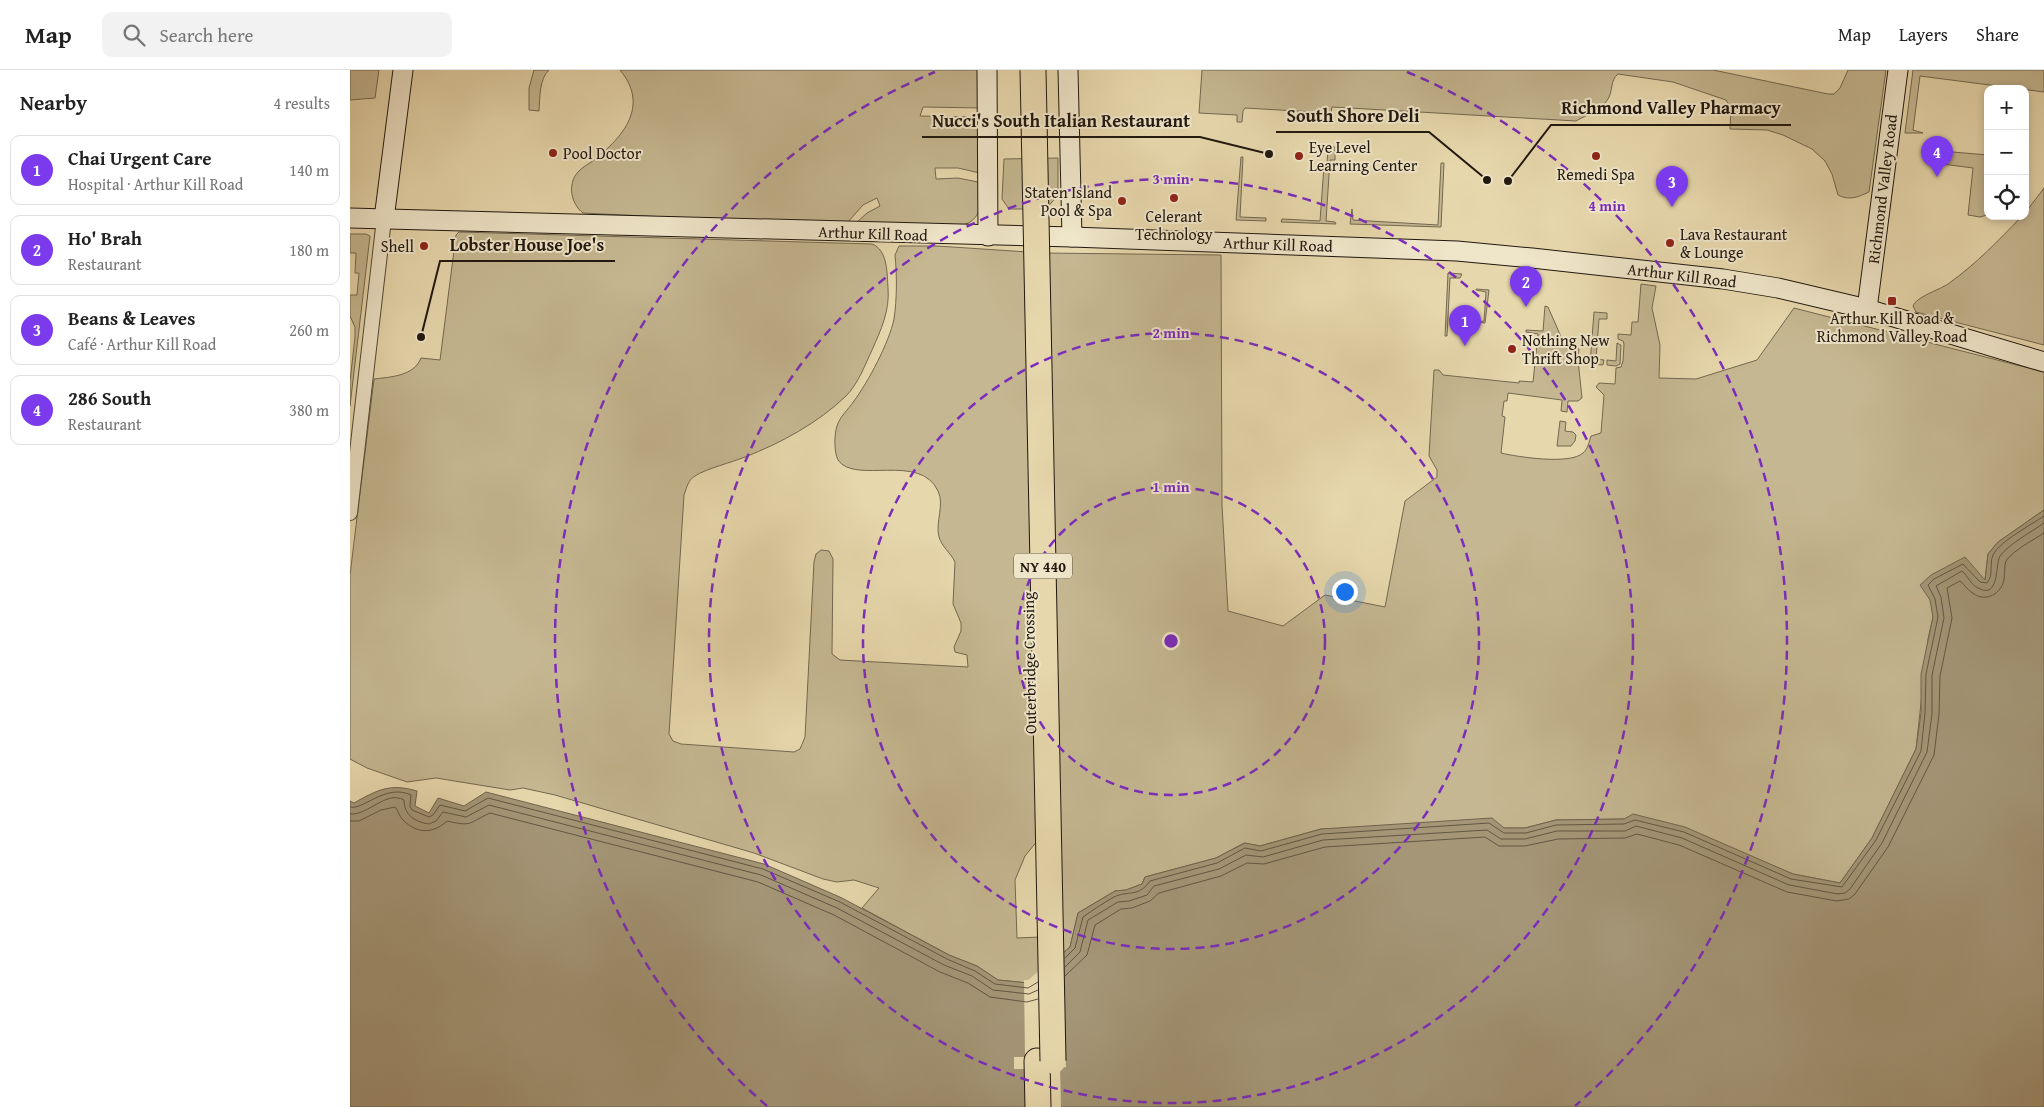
<!DOCTYPE html>
<html lang="en">
<head>
<meta charset="utf-8">
<style>
  :root { --surface:#fff; --page:#f2f2f2; --text:#222; --muted:#767676; --line:#e0e0e0; --accent:#7c3aed }
  body { margin:0; font-family:"Gentium Book Plus",serif; background:var(--page); color:var(--text) }
  .controls { position:absolute; right:15px; top:15px; display:grid; overflow:hidden; border-radius:10px; box-shadow:0 2px 8px #0003 }
  .controls button { width:45px; height:45px; display:grid; place-items:center; padding:0; border:0; border-bottom:1px solid var(--line); background:var(--surface); color:var(--text); font:25px sans-serif }
  .you { position:absolute; left:994px; top:521px; width:18px; height:18px; margin:-12px; border:4px solid #fff; border-radius:50%; background:#1a73e8; box-shadow:0 0 0 8px #1a73e833 }
  .badge { display:grid; place-items:center; width:32px; height:32px; border-radius:50%; background:var(--accent); color:#fff; font-size:16px; font-weight:700 }
  .pin { position:absolute; translate:-50% -41px; filter:drop-shadow(0 1px 2px #0008) }
  .pin::after { content:''; position:absolute; top:26px; width:18px; height:15px; background:inherit; clip-path:polygon(0 0,100% 0,50% 100%) }
  .list { margin:0; padding:0; list-style:none }
  h2 { display:flex; justify-content:space-between; align-items:center; height:65px; margin:0; padding:0 20px; font-size:21px }
  h2 small { font-size:16px; font-weight:400; color:var(--muted) }
  .list li { display:grid; grid-template-columns:32px 1fr auto; gap:15px; align-items:center; box-sizing:border-box; height:70px; margin:0 10px 10px; padding:0 10px; border:1px solid var(--line); border-radius:10px }
  .list b { display:block; font-size:19px; white-space:nowrap }
  .list p { margin:0; font-size:16px; white-space:nowrap; color:var(--muted) }
  .list em { font-size:16px; font-style:normal; color:var(--muted) }
  .icon { flex:none; width:28px; height:28px; fill:none; stroke:currentColor; stroke-width:2; stroke-linecap:round; stroke-linejoin:round }
  .map { position:relative; flex:none; width:1694px; height:1037px; overflow:hidden }
  header { display:flex; align-items:center; gap:30px; box-sizing:border-box; height:70px; padding:0 25px; background:var(--surface); border-bottom:1px solid var(--line) }
  header strong { font-size:24px }
  nav { display:flex; gap:28px; margin-inline-start:auto; font-size:18px }
  .search { width:350px; height:45px; background:var(--page); display:flex; align-items:center; gap:12px; box-sizing:border-box; padding:0 18px; border-radius:10px; color:var(--muted); font-size:19px }
  main { display:flex }
  aside { flex:1; background:var(--surface) }
  .map>svg:first-child { display:block }
</style>
</head>
<body>
<header>
<strong>Map</strong>
<div class="search"><svg class="icon" aria-label="search" viewBox="0 0 24 24"><circle cx="10" cy="10" r="6"/><path d="M15 15l6 6"/></svg>Search here</div>
<nav><a>Map</a><a>Layers</a><a>Share</a></nav>
</header>
<main>
<aside>
<h2>Nearby<small>4 results</small></h2>
<ul class="list">
<li><span class="badge">1</span><div><b>Chai Urgent Care</b><p>Hospital · Arthur Kill Road</p></div><em>140 m</em></li>
<li><span class="badge">2</span><div><b>Ho' Brah</b><p>Restaurant</p></div><em>180 m</em></li>
<li><span class="badge">3</span><div><b>Beans &amp; Leaves</b><p>Café · Arthur Kill Road</p></div><em>260 m</em></li>
<li><span class="badge">4</span><div><b>286 South</b><p>Restaurant</p></div><em>380 m</em></li>
</ul>
</aside>
<div class="map">
<svg width="1694" height="1037" viewBox="0 0 1694 1037">
  <rect width="100%" height="100%" fill="#e7d7ac"/>
  <filter id="stains"><feTurbulence type="fractalNoise" baseFrequency=".004" numOctaves="4"/><feColorMatrix values="0 0 0 0 .2 0 0 0 0 .09 0 0 0 0 .02 0 0 0 .5 -.17"/></filter>
  <radialGradient id="worn" r=".72"><stop offset=".6" stop-color="#630" stop-opacity="0"/><stop offset="1" stop-color="#630" stop-opacity=".3"/></radialGradient>
  <g fill="#c5b791" stroke="#736850" fill-rule="evenodd">
    <path d="M0,0H29L25,28L0,30Z"/>
    <path d="M184,0H199C189,9 190,28 189,41L179,40V18Z"/>
    <path d="M270,0H632L633,38L573,37L570,46L633,47L634,104L608,98H585L586,109L608,108L633,113C631,135 632,155 604,156L507,152L517,143L530,136L527,128L513,135L498,152L315,147L233,143C221,134 217,114 228,102C232,97 239,94 244,90C273,67 300,36 270,0Z"/>
    <path d="M852,0H1363L1478,24H1484L1490,18L1498,0H1536L1519,122C1508,127 1500,131 1488,125L1482,104L1475,91L1462,79L1433,65L1417,60L1380,59L1381,38L1376,30L1323,12L1268,4C1260,10 1263,21 1258,29C1252,40 1236,45 1226,51L982,37L981,43L895,38L893,41L892,52H887V45L849,43Z"/>
    <path d="M1563,0H1694V22L1570,6L1563,60L1573,63H1555Z"/>
    <path d="M1587,70H1592L1591,81L1638,85L1637,145L1630,147L1618,145L1623,98L1577,92L1578,79L1585,80Z"/>
    <path d="M978,76L985,77V90H980L976,151L985,152L986,154L931,152L932,149L970,151L974,96L977,95Z"/>
    <path d="M891,87H893L890,147L916,148V151L886,150Z"/>
    <path d="M708,88V125L696,139H659L652,129L654,89Z"/>
    <path d="M1091,93H1094L1091,157L1000,154L1002,139L1003,150L1088,155Z"/>
    <path d="M1694,118V275L1566,242L1563,236C1566,227 1589,220 1598,214C1626,194 1648,171 1672,146H1675V143Z"/>
    <path d="M109,162L522,174C538,180 537,204 538,218C540,240 531,260 522,280C515,295 508,314 496,326C468,353 431,373 395,387C383,392 355,399 345,406C338,410 337,417 334,425L319,664L323,671L331,674L444,682L450,679L455,667L464,492L466,484L471,480L479,481L483,489L482,584L490,590L618,597L617,585L605,582L604,577L611,561V553L603,534L605,492C600,482 592,477 589,467C585,452 595,435 588,421C570,382 505,415 488,390C484,382 484,365 487,356C490,346 498,340 504,331C518,312 539,273 544,249C547,229 547,205 545,185L549,176H587L693,183L871,185L872,435L878,541L933,556L975,525L1035,537L1055,431L1087,407V400L1079,386L1084,300H1089L1093,305L1169,313V311L1183,312L1188,264L1176,262V260L1193,261L1195,236L1198,237L1216,278L1229,279L1228,290L1232,328L1228,331H1218L1217,342L1211,341L1212,330L1158,323L1157,331H1154L1152,346L1155,347L1151,383C1168,387 1220,395 1233,383C1238,379 1239,372 1241,366L1251,363L1254,325L1246,317L1249,313L1265,314L1266,298L1271,297L1273,291L1274,274L1273,271L1268,269V264L1281,265L1282,252H1288L1291,214L1306,216L1302,238L1310,275L1309,308L1346,309L1407,290L1444,238L1694,302V440L1648,472L1638,484L1635,510L1581,530L1583,547L1578,569L1566,679L1522,768L1490,813L1443,804L1394,784L1274,749L1206,750L1175,758L971,759L910,776L894,773L866,788L795,807L792,814L776,820L765,821L728,843L720,877L678,913L648,910L627,896L599,885L512,838L529,818L504,810L487,812L473,809L404,783L205,725L173,718L160,720L86,708L57,712L17,698L0,689V505L24,309C41,307 64,306 71,288L90,290L106,165ZM688,770L690,867L667,868L665,810L675,786Z"/>
    <path d="M0,164H16L20,166L0,336V311L5,267V257L0,246V225H7L9,203H5L6,183H0Z"/>
    <path d="M1098,203L1112,204L1110,208H1100L1097,266H1095Z"/>
    <path d="M1126,219L1139,220L1135,253L1125,252L1134,251L1136,222L1126,220Z"/>
    <path d="M1244,242L1257,243V249H1249L1246,289L1254,290L1253,295L1240,294Z"/>
    <path d="M1267,273L1271,275L1270,294L1266,296L1257,295V290L1266,291Z"/>
    <path d="M1210,351L1216,352L1215,361L1223,362L1226,365L1225,371L1221,376H1207Z"/>
  </g>
  <path fill="#a49677" stroke="#70644d" d="M1694,440V1037H0V731L4,733C27,720 40,713 67,721L65,736L79,743L88,728L114,736L136,722L414,794L492,828L599,885L627,896L648,910L678,913L720,877L728,843L765,821L776,820L792,814L795,807L866,788L895,773L910,776L971,759L1142,748L1154,758H1175L1206,750L1274,749L1283,744L1335,757L1443,804L1490,813L1522,768L1566,679L1571,643V604L1583,547L1580,530L1570,515L1581,505L1615,487L1635,510L1638,484L1648,472Z"/>
  <path fill="#e7d7ac" d="M708,885L716,997L710,998L711,1037H676L675,999H664V987H675L674,910H678Z"/>
  <g fill="none" stroke-linecap="round" stroke-linejoin="round">
    <g stroke="#625743" stroke-width="1">
      <path d="M0,737C13,741 35,713 61,725L60,736L62,740L79,747L83,745L90,735L115,741L138,728L413,799L490,832L597,889L625,901L645,914L678,918L688,912"/>
      <path d="M0,744C18,746 36,720 54,730C54,745 65,752 79,754L86,751L93,742L116,747L139,735L411,805L487,838L594,895L622,906L643,920L679,924L688,920"/>
      <path d="M0,751H9L31,740L45,737C48,740 49,746 53,750C67,764 83,764 97,751C123,757 118,753 140,743L408,812L484,845L590,902L618,913L640,927L677,932L688,929"/>
      <path d="M715,888L725,878L733,847C743,840 753,833 764,827C778,820 788,828 800,811L867,793L895,778L911,781L972,764L1139,753L1154,763H1176L1206,755L1274,754L1285,750L1334,762L1441,809L1492,817L1526,770L1571,681L1575,643L1576,604L1588,547L1585,529L1578,515L1584,509L1613,494L1630,512L1637,513C1644,505 1639,494 1643,485C1650,471 1681,455 1694,446"/>
      <path d="M715,897L730,882L738,850L768,832L779,831L797,825L804,816L869,799L896,785L913,787L973,770L1137,760L1151,769H1175L1207,761H1275L1286,756L1332,768L1439,815L1488,824L1495,823L1500,819L1532,773L1577,682L1582,644V605L1594,548L1591,527L1586,516L1612,501C1618,506 1621,515 1628,518C1650,530 1645,494 1650,486C1660,473 1680,463 1694,453"/>
      <path d="M715,906L737,885L745,855L771,839L782,838L800,831L809,823L871,806L897,793L914,794L975,777L1135,767L1149,776H1175L1208,769L1275,768L1287,764L1329,775L1437,822L1487,831L1499,829L1505,824L1538,777L1584,685L1589,644L1590,606L1602,548L1597,518L1610,511C1615,515 1618,521 1624,524C1636,532 1651,524 1654,510C1655,504 1654,496 1656,491C1662,481 1685,469 1694,463"/>
    </g>
    <g stroke="#524836" stroke-width="16">
      <path id="street" d="M0,443L34,149"/>
    </g>
    <g stroke="#21180f" stroke-width="21">
      <g id="secondary">
        <path d="M637,0L638,166"/>
        <path d="M718,0L722,167"/>
        <path d="M0,148L722,167L1107,181L1182,188L1373,209L1428,218L1517,239L1694,292"/>
        <path d="M34,149L53,0"/>
        <path d="M1517,239L1548,0"/>
      </g>
    </g>
    <g stroke="#21180f" stroke-width="27">
      <path id="highway" d="M687,991L688,1037"/>
    </g>
    <use href="#street" stroke="#efe5c9" stroke-width="14"/>
    <use href="#secondary" stroke="#efe5c9" stroke-width="19"/>
    <use href="#highway" stroke="#e7d7ac" stroke-width="25"/>
    <g stroke="#21180f" stroke-width="27" stroke-linecap="butt">
      <path id="highway-bridge" d="M683,0L703,991"/>
    </g>
    <use href="#highway-bridge" stroke="#e7d7ac" stroke-width="25"/>
  </g>
  <g fill="none" stroke="#7b2cbf" stroke-width="2.5" stroke-dasharray="9 6">
    <circle cx="821" cy="571" r="154"/>
    <circle cx="821" cy="571" r="308"/>
    <circle cx="821" cy="571" r="462"/>
    <path d="M417 1036A616 616 0 0 1 585 2M1057 2A616 616 0 0 1 1225 1036"/>
  </g>
  <g fill="#8f2418" stroke="#efe5c9" stroke-width="2">
    <circle cx="203" cy="83" r="5"/>
    <circle cx="949" cy="86" r="5"/>
    <circle cx="1246" cy="86" r="5"/>
    <circle cx="824" cy="128" r="5"/>
    <circle cx="772" cy="131" r="5"/>
    <circle cx="1320" cy="173" r="5"/>
    <circle cx="74" cy="176" r="5"/>
    <rect x="1537" y="226" width="10" height="10" rx="2.5"/>
    <circle cx="1162" cy="279" r="5"/>
  </g>
  <g text-anchor="middle" dominant-baseline="central" stroke-width="4" stroke-linejoin="round" paint-order="stroke">
    <rect fill="#efe5c9" stroke="#5f5647" stroke-width="1" x="664" y="483.5" width="58" height="25" rx="4"/>
    <g font-size="15" font-weight="bold" fill="#21180f">
      <text x="693" y="496">NY 440</text>
    </g>
    <g font-size="16" fill="#21180f" stroke="#efe5c9" text-anchor="start">
      <text x="959" y="77">Eye Level<tspan x="959" dy="18">Learning Center</tspan></text>
      <text x="213" y="83">Pool Doctor</text>
      <text x="1246" y="104" text-anchor="middle">Remedi Spa</text>
      <text x="762" y="122" text-anchor="end">Staten Island<tspan x="762" dy="18">Pool &amp; Spa</tspan></text>
      <text x="824" y="146" text-anchor="middle">Celerant<tspan x="824" dy="18">Technology</tspan></text>
      <text x="1330" y="164">Lava Restaurant<tspan x="1330" dy="18">&amp; Lounge</tspan></text>
      <text x="64" y="176" text-anchor="end">Shell</text>
      <text x="1542" y="248" text-anchor="middle">Arthur Kill Road &amp;<tspan x="1542" dy="18">Richmond Valley Road</tspan></text>
      <text x="1172" y="270">Nothing New<tspan x="1172" dy="18">Thrift Shop</tspan></text>
    </g>
    <g font-size="16" fill="#21180f" stroke="#efe5c9">
      <text transform="translate(1532 119) rotate(-83)">Richmond Valley Road</text>
      <text transform="translate(523 163) rotate(2)">Arthur Kill Road</text>
      <text transform="translate(928 174) rotate(2)">Arthur Kill Road</text>
      <text transform="translate(1332 205) rotate(7)">Arthur Kill Road</text>
      <text transform="translate(679 593) rotate(-91)">Outerbridge Crossing</text>
    </g>
  </g>
  <circle cx="821" cy="571" r="8" fill="#7b2cbf" stroke="#efe5c9" stroke-width="2.5"/>
  <g font-size="15" text-anchor="middle" font-weight="bold" fill="#7b2cbf" stroke="#efe5c9" stroke-width="4" stroke-linejoin="round" paint-order="stroke">
    <text x="821" y="114">3 min</text>
    <text x="1257" y="141">4 min</text>
    <text x="821" y="268">2 min</text>
    <text x="821" y="422">1 min</text>
  </g>
  <path fill="none" stroke="#21180f" stroke-width="2" d="M1158 111L1201 55H1441M1137 110L1079 62H926M919 84L850 67H572M71 267L90 191H265"/>
  <g fill="#21180f" stroke="#efe5c9" stroke-width="2">
    <circle cx="1158" cy="111" r="5"/>
    <circle cx="1137" cy="110" r="5"/>
    <circle cx="919" cy="84" r="5"/>
    <circle cx="71" cy="267" r="5"/>
  </g>
  <g font-size="18" text-anchor="middle" font-weight="bold" fill="#21180f" stroke="#efe5c9" stroke-width="4" stroke-linejoin="round" paint-order="stroke">
    <text x="1321" y="44">Richmond Valley Pharmacy</text>
    <text x="1003" y="52">South Shore Deli</text>
    <text x="711" y="57">Nucci's South Italian Restaurant</text>
    <text x="177" y="181">Lobster House Joe's</text>
  </g>
  <rect width="100%" height="100%" filter="url(#stains)"/>
  <rect width="100%" height="100%" fill="url(#worn)"/>
</svg>
<div class="controls">
<button>+</button>
<button>−</button>
<button><svg class="icon" aria-label="locate" viewBox="0 0 24 24"><circle cx="12" cy="12" r="6"/><path d="M12 2v4M12 18v4M2 12h4M18 12h4"/></svg></button>
</div>
<div class="you"></div>
<div class="pin badge" style="left:1115px;top:276px">1</div>
<div class="pin badge" style="left:1176px;top:237px">2</div>
<div class="pin badge" style="left:1322px;top:137px">3</div>
<div class="pin badge" style="left:1587px;top:107px">4</div>
</div>
</main>
</body>
</html>
